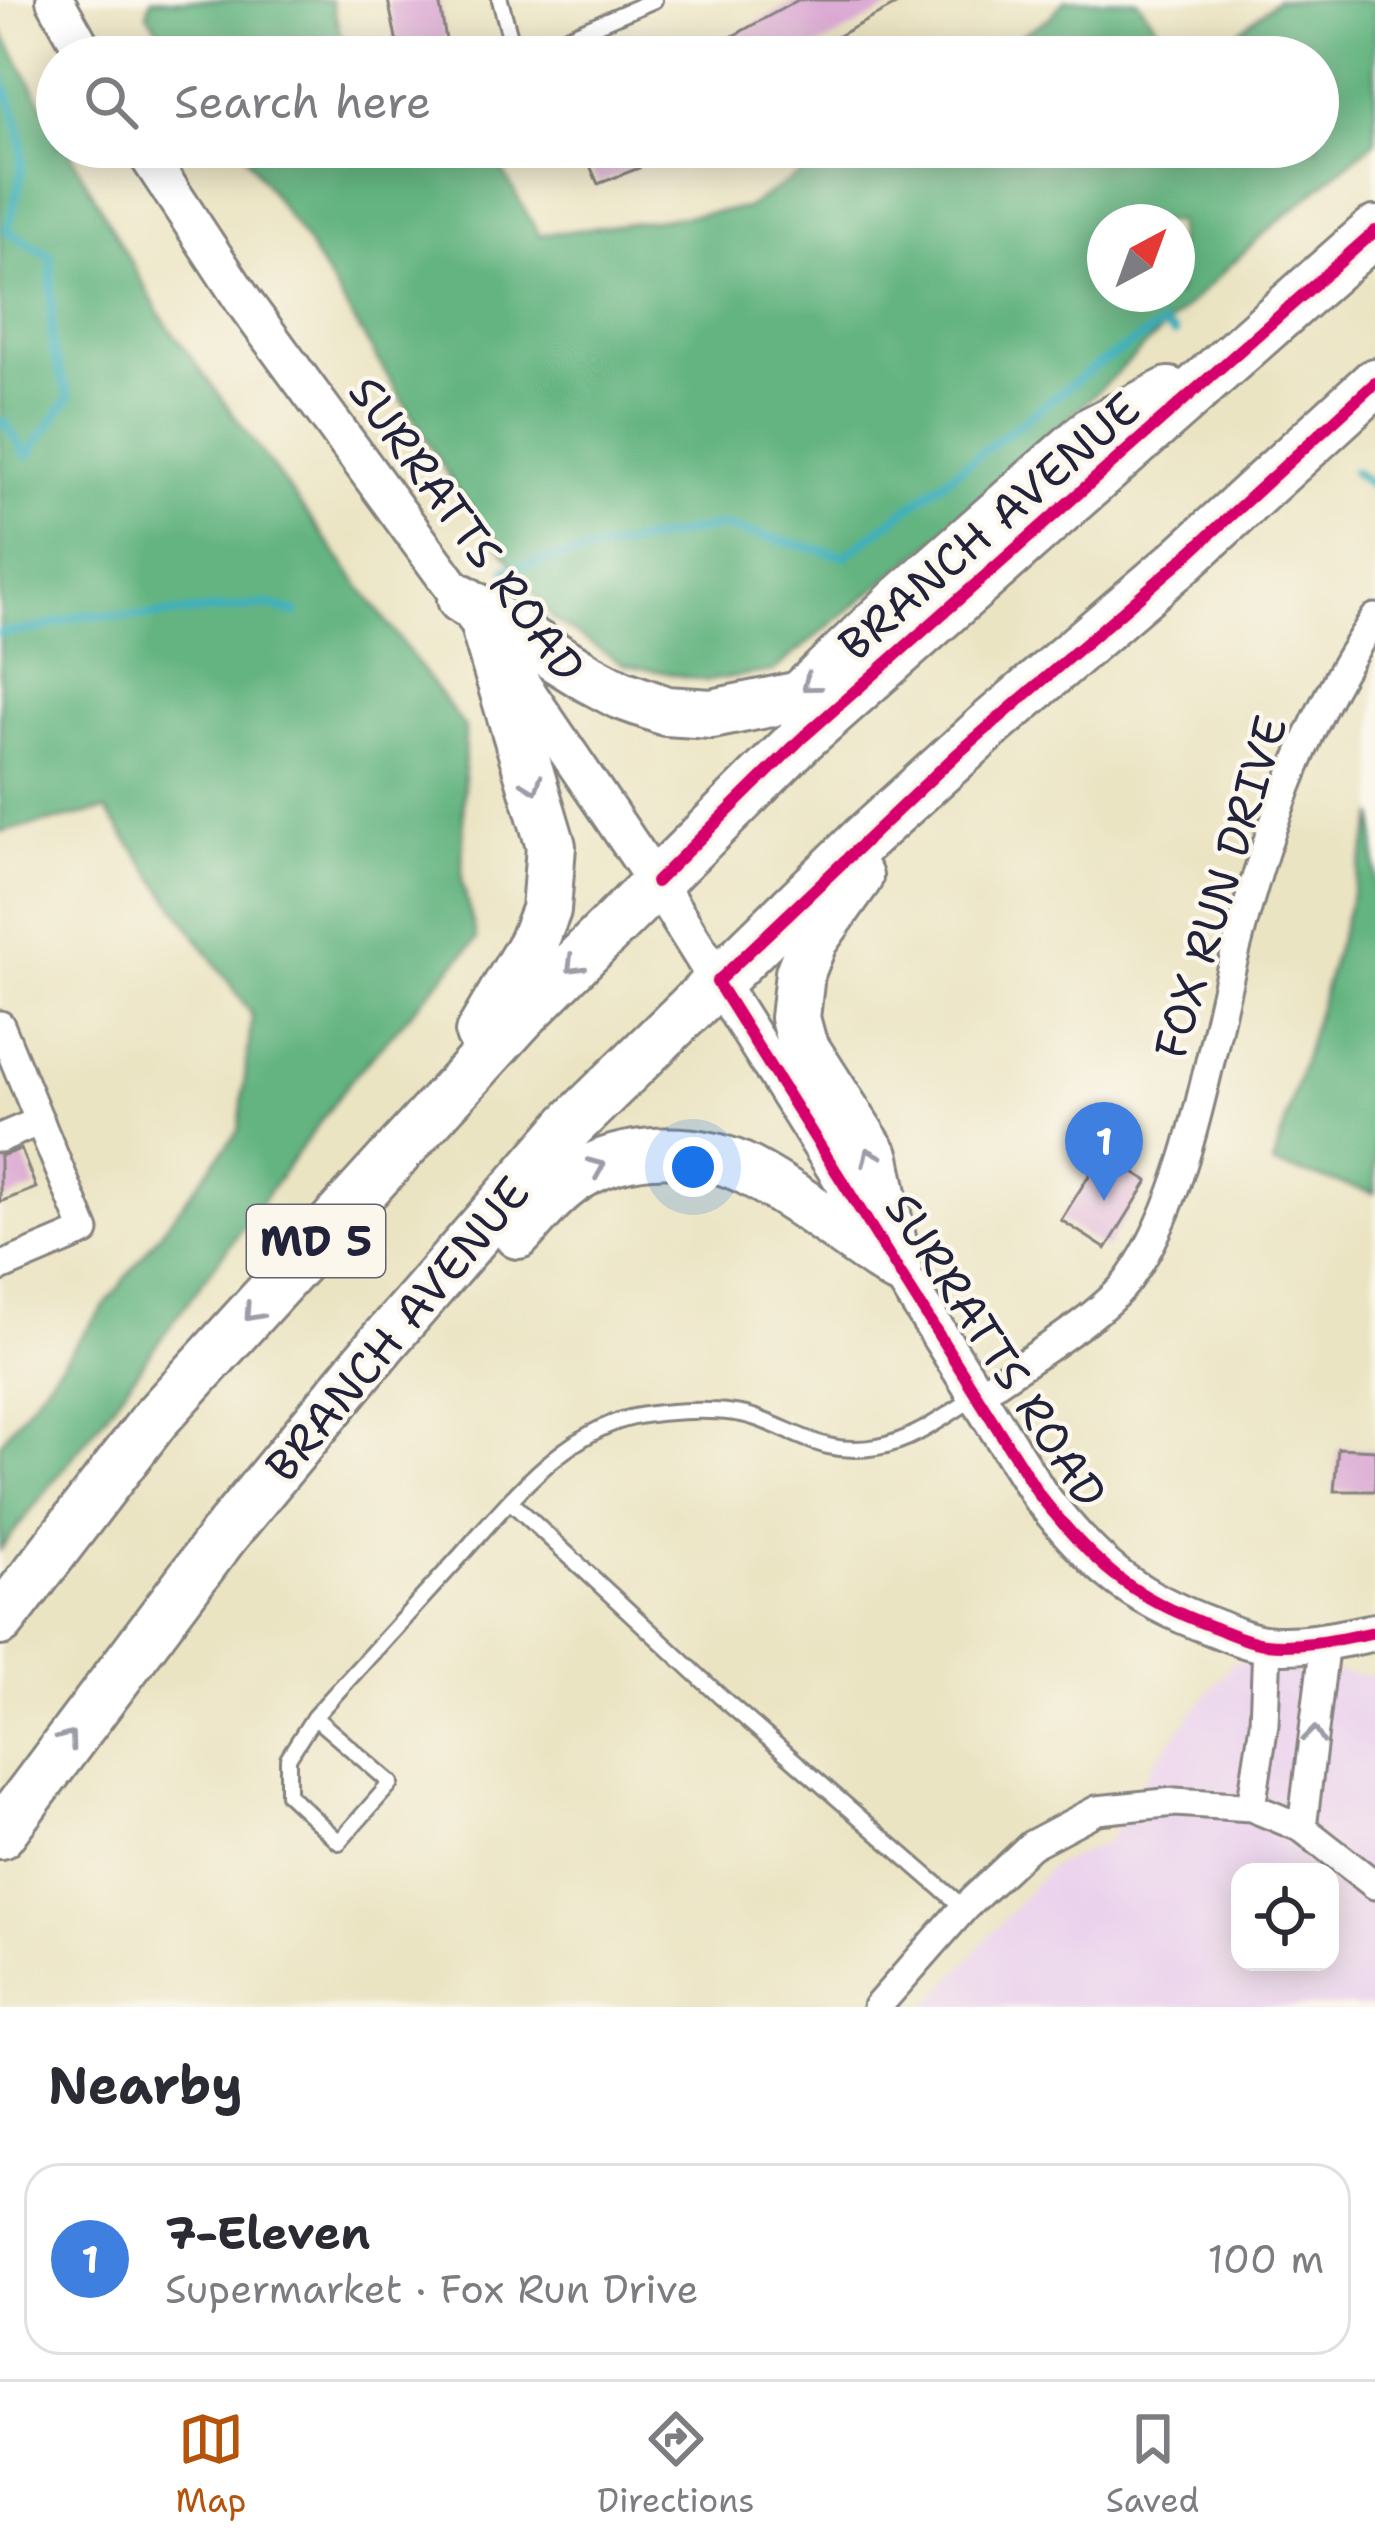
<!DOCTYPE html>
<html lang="en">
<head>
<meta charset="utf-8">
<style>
  :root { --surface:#fff; --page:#f2f2f3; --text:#2b2b33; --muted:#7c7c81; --line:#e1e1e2; --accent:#b45309 }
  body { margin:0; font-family:"Shantell Sans",sans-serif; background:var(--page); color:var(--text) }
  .controls { position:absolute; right:36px; bottom:36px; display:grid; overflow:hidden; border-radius:24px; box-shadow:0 6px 30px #0003 }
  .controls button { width:108px; height:108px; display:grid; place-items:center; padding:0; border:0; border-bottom:3px solid var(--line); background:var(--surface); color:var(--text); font:60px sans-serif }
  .compass { position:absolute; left:1087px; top:204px; width:108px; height:108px; border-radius:50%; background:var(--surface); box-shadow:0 6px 30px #0003; rotate:41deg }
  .you { position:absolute; left:693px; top:1167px; width:42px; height:42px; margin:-30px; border:9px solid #fff; border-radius:50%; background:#1a73e8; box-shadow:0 0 0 18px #1a73e833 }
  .badge { display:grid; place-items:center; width:78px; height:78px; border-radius:50%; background:var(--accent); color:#fff; font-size:39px; font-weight:700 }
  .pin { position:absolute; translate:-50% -99px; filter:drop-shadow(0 3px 6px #0008) }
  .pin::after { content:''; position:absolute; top:63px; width:42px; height:36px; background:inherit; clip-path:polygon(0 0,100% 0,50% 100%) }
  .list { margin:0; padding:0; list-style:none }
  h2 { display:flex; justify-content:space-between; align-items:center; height:156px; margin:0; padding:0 48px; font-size:51px }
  h2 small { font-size:39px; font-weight:400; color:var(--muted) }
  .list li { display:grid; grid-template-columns:78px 1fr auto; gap:36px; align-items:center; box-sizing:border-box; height:192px; margin:0 24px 24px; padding:0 24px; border:3px solid var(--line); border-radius:36px }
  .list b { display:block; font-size:45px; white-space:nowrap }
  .list p { margin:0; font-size:39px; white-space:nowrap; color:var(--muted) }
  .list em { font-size:39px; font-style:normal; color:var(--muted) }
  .icon { flex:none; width:66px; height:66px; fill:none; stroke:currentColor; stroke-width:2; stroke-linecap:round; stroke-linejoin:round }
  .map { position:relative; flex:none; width:1375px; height:2007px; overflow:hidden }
  .search { position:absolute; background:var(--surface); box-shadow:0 6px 30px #0003; left:36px; right:36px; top:36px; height:132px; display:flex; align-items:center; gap:30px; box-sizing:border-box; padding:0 42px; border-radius:66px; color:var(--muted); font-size:45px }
  .sheet { height:372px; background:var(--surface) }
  nav { display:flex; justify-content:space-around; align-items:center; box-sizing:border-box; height:168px; border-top:3px solid var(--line); background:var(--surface); font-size:33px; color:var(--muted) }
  nav a { display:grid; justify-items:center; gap:6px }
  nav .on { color:var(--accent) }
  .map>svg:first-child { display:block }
</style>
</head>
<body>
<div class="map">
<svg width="1375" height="2007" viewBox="0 0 1375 2007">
  <rect width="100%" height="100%" fill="#fbf7ec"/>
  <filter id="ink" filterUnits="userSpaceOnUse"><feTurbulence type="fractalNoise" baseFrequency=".00833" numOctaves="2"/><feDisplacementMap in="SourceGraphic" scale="24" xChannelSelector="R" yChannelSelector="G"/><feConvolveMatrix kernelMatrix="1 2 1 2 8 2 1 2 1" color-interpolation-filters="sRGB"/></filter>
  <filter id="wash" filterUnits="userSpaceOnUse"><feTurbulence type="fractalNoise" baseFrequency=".004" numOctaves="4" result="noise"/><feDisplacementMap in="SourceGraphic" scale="48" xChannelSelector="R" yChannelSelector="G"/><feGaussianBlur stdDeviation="2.7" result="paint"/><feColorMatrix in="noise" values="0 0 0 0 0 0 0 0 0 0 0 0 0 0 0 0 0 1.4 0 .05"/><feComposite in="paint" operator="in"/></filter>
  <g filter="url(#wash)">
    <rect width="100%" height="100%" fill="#ebe4c3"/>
    <path fill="#ead1ed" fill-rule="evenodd" d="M1233,1662L1375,1676V2007H927L1051,1866L1109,1841L1154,1762ZM1240,1872H1330V1962H1240Z"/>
    <g fill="#63b480" stroke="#426b5e" stroke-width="3" fill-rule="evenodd">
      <path d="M151,0H331L347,57H177L147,14Z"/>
      <path d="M1065,0H1137L1181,57H987L1049,18Z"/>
      <path d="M1277,0H1375V141L1261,236L968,514L773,671L706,681L623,664L554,620L457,490L308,245L240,147H371L372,150L489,147L539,235L746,208L844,147H1318V57H1209ZM1105,222H1177V294H1105Z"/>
      <path d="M0,28L57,130V147H67L162,318L465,728L462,882L477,939L350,1081L100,1422L0,1550V1443L239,1130L252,1015L106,810L0,832Z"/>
      <path d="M1375,815V1193L1273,1165Z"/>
    </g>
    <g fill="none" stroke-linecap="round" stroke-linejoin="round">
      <g stroke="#40b0bb" stroke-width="9">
        <path d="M0,45L1,44"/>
        <path d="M0,74C30,142 27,160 7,231L51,256L52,347L69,398L27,456L4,421L0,423"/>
        <path d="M1354,472L1375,488"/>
        <path d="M506,569L720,526L845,556L1097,365L1162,325L1175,333"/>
        <path d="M0,633L39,629L82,615L145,616L268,605L296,613"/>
      </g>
    </g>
    <g id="blocks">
      <g fill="#dcabd4">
        <path d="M388,0H439L446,40L441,41L444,57H400Z"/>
        <path d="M798,0H905L799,57H695Z"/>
        <path d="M582,147H630L639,168L598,184Z"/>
        <path d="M21,1149L36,1188L0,1202V1156Z"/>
        <path d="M1103,1153L1148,1181L1106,1249L1061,1220Z"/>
        <path d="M1338,1448L1375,1450V1491H1334Z"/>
      </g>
    </g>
  </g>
  <g filter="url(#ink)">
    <use href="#blocks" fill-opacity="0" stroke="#86837f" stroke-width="3"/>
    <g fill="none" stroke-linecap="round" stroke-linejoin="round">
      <g stroke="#86837f" stroke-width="20">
        <g id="lane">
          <path d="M500,0L510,37L519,49H539L654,0"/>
          <path d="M510,1501L721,1697L964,1908"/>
          <path d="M314,1717L391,1783L339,1842L288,1794V1758L314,1717C361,1665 408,1613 455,1562C499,1513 548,1449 611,1424C644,1410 722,1406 756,1418C802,1434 825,1456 877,1447C913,1441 943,1417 974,1398"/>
        </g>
      </g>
      <g stroke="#86837f" stroke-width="33">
        <g id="street">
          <path d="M0,1025L85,1231L0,1267"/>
          <path d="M0,1138L40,1121"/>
          <path d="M978,1395C1018,1366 1103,1316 1129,1279C1186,1200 1208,1065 1231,969C1263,842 1301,727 1375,618"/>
          <path d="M1251,1807L1264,1724L1267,1644"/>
          <path d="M1302,1828L1325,1641"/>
          <path d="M877,2007L964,1908L1031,1845L1097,1810L1175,1802L1251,1807L1302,1828L1375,1885"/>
        </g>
      </g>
      <g stroke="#86837f" stroke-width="42">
        <g id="secondary">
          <path d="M55,0L87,57"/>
          <path d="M142,147L244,302L476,619"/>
          <path d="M508,664L656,882L1040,1496C1096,1565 1127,1595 1213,1627C1229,1633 1247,1642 1265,1644C1301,1648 1340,1639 1375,1632"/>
        </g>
      </g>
      <g stroke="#86837f" stroke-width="54">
        <g id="highway">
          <path d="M462,599L587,677L619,694L666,711L712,714L800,696L904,597L1092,431L1169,392"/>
          <path d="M858,877L813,940L800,973L795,1018L802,1044L875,1158L897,1269"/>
          <path d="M480,1033L533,943L546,910L551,846L487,633"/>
          <path d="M518,1234C537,1213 554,1191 578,1176C625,1146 700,1145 749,1171C800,1198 848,1237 897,1269"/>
          <path d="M0,1621L155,1419L522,1016L802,738L1375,231"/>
          <path d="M0,1834L223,1536L383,1342L571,1125L864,839L992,723L1183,559L1375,383"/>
        </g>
      </g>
      <use href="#lane" stroke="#fff" stroke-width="14"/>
      <use href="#street" stroke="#fff" stroke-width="27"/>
      <use href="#secondary" stroke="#fff" stroke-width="36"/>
      <use href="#highway" stroke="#fff" stroke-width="48"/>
      <g stroke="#fbf7ec" stroke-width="20">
        <g id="cycleway">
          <path d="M1375,383L1183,559L956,755L717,982L1040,1496C1096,1565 1127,1595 1213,1627C1229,1633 1247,1642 1265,1644C1301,1648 1340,1639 1375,1632"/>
          <path d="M656,882L802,738L1375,231"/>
        </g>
      </g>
      <use href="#cycleway" stroke="#d6006c" stroke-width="12"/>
    </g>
    <defs><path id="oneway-chevron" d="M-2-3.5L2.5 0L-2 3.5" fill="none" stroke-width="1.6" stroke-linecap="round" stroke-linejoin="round" transform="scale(3)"/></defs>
    <g stroke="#9c9ca7">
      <use href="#oneway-chevron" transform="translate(810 684) rotate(141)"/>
      <use href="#oneway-chevron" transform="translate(533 785) rotate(70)"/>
      <use href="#oneway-chevron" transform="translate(574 965) rotate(135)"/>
      <use href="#oneway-chevron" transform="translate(870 1156) rotate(-114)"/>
      <use href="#oneway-chevron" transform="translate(597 1167) rotate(-23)"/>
      <use href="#oneway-chevron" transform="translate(252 1313) rotate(132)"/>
      <use href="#oneway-chevron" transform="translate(1314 1735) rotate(-83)"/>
      <use href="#oneway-chevron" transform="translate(68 1739) rotate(-54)"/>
    </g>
  </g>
  <g text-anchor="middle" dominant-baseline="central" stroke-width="9" stroke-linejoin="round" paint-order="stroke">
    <rect fill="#fbf7ec" stroke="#636270" stroke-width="3" x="247" y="1205" width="138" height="72" rx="9"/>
    <g font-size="42" font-weight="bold" fill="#22223b">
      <text x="316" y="1241">MD 5</text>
    </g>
    <g font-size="45" fill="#22223b" stroke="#fbf7ec">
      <text transform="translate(989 526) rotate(-41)">BRANCH AVENUE</text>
      <text transform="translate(467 529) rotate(54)">SURRATTS ROAD</text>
      <text transform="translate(1220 887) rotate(-73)">FOX RUN DRIVE</text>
      <text transform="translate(397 1329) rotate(-50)">BRANCH AVENUE</text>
      <text transform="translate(996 1350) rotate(57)">SURRATTS ROAD</text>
    </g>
  </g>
</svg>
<div class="controls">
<button><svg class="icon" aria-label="locate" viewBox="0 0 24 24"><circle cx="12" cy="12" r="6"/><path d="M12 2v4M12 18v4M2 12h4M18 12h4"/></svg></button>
</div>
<svg class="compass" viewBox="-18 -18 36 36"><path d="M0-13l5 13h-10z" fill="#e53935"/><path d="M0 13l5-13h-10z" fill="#7c7c81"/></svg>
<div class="you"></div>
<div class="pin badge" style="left:1104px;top:1201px;background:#3f7fe0">1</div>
<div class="search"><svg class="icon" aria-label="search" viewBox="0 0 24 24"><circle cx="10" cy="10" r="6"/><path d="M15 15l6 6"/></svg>Search here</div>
</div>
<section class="sheet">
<h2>Nearby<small></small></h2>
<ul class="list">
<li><span class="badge" style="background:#3f7fe0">1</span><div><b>7-Eleven</b><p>Supermarket · Fox Run Drive</p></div><em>100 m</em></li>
</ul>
</section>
<nav>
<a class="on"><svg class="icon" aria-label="map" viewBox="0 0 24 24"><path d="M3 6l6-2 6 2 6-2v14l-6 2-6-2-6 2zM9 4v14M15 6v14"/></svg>Map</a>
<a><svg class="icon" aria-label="directions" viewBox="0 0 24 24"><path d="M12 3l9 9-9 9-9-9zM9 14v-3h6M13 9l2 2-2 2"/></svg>Directions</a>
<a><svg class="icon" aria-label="saved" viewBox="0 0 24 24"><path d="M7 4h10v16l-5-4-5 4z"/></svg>Saved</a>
</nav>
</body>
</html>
